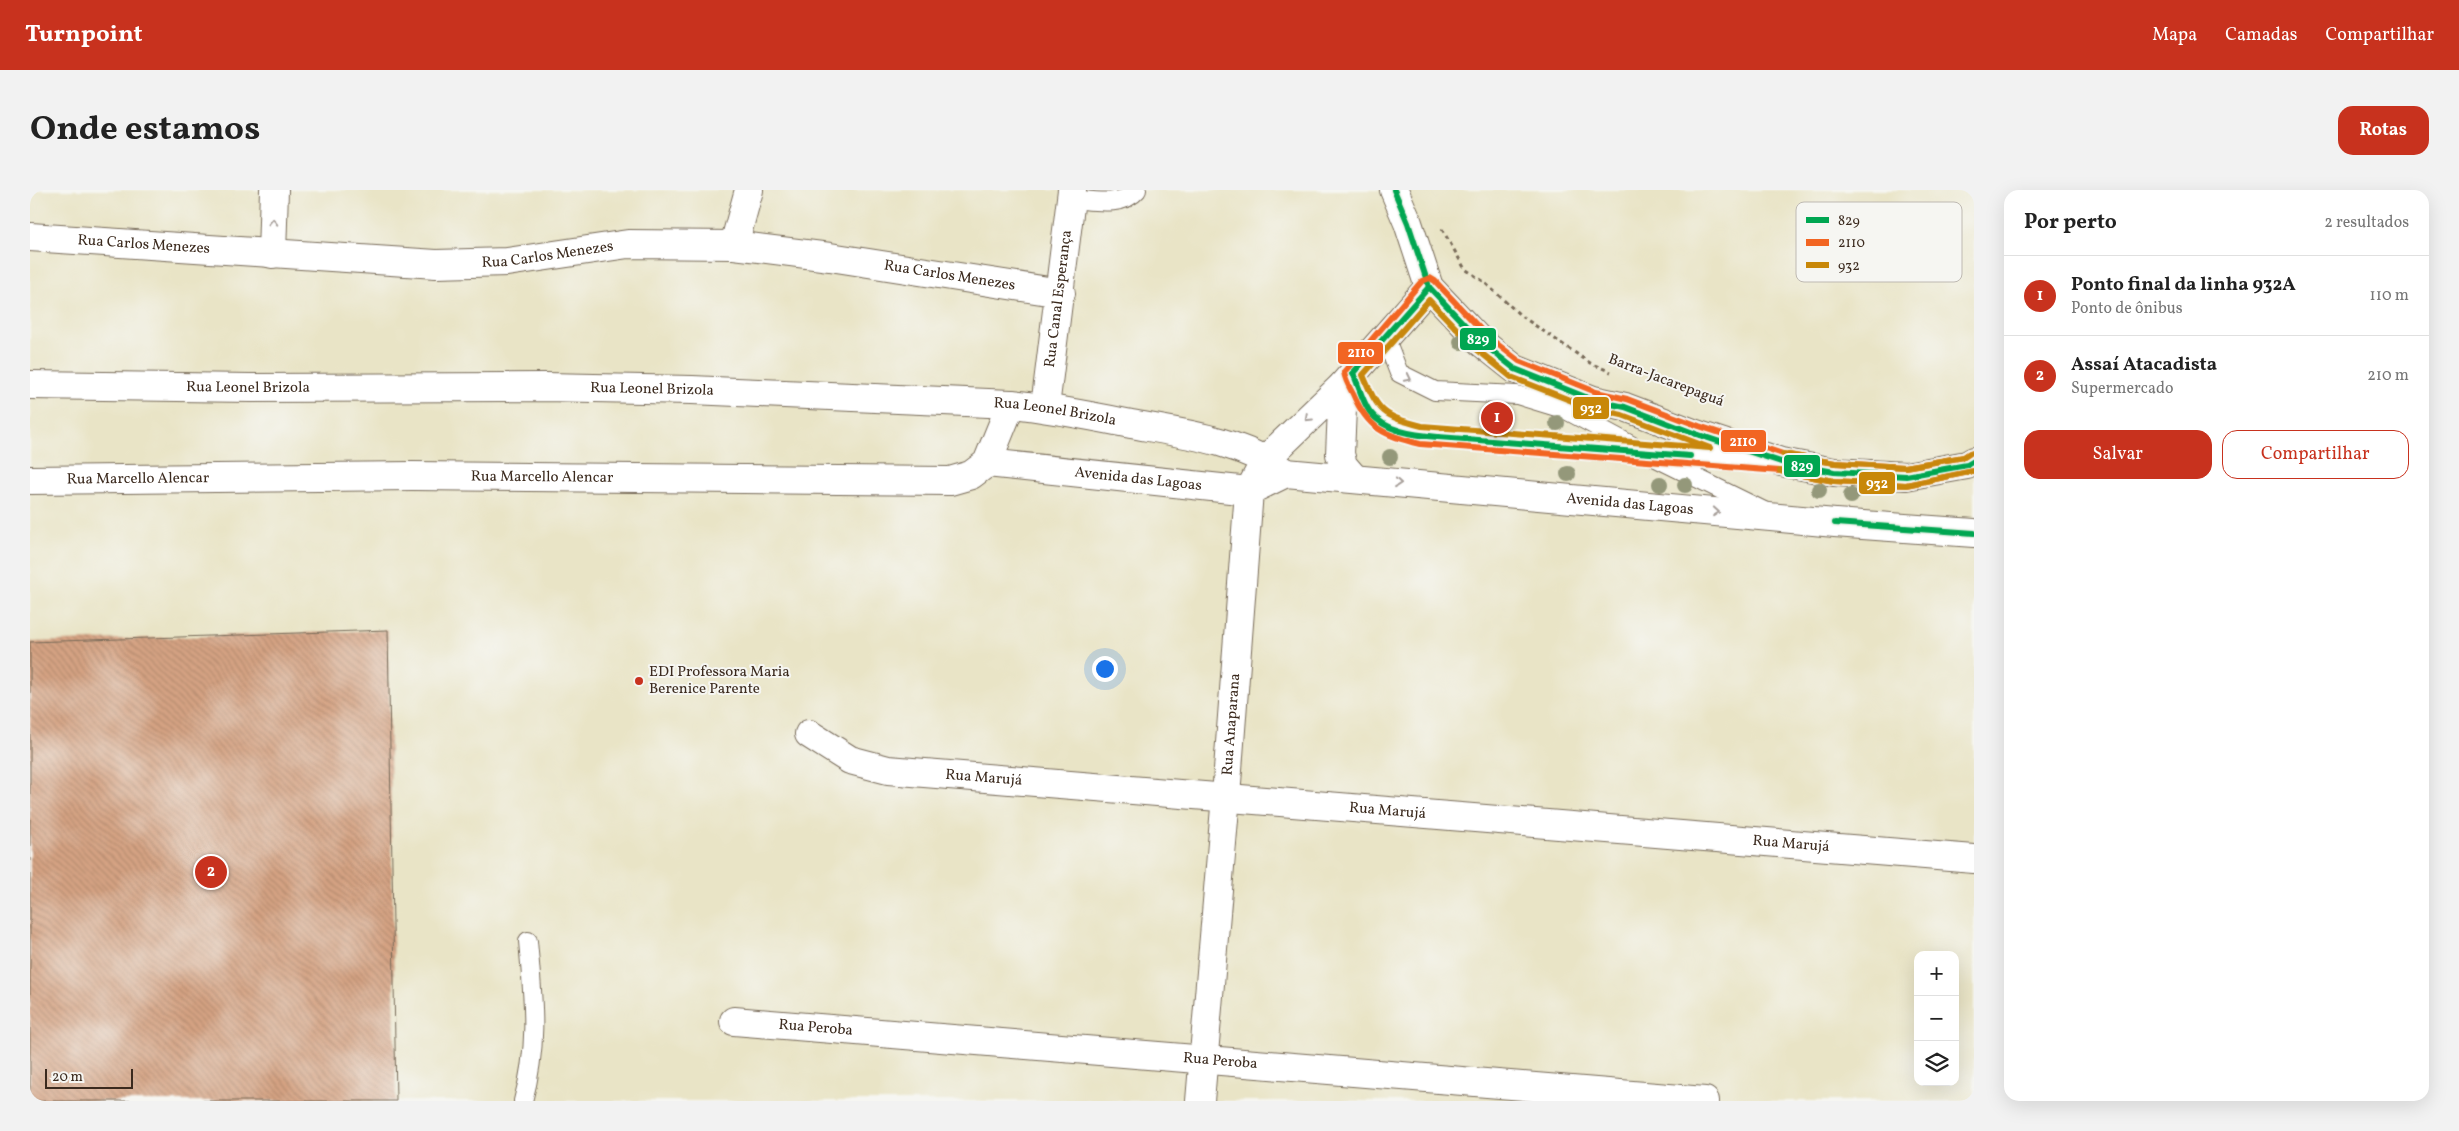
<!DOCTYPE html>
<html lang="pt">
<head>
<meta charset="utf-8">
<style>
  :root { --surface:#fff; --page:#f2f2f2; --text:#222; --muted:#767676; --line:#e0e0e0; --accent:#c8321e }
  body { margin:0; font-family:Vollkorn,serif; background:var(--page); color:var(--text) }
  .controls { position:absolute; right:15px; bottom:15px; display:grid; overflow:hidden; border-radius:10px; box-shadow:0 5px 20px #0002 }
  .controls button { width:45px; height:45px; display:grid; place-items:center; padding:0; border:0; border-bottom:1px solid var(--line); background:var(--surface); color:var(--text); font:25px sans-serif }
  .scale { position:absolute; left:15px; bottom:12px; width:88px; box-sizing:border-box; padding-left:5px; border:2px solid #3b2a1e; border-top:0; font-size:14px; line-height:18px; white-space:nowrap; color:#3b2a1e; -webkit-text-stroke:4px #f6f6f2; paint-order:stroke }
  .you { position:absolute; left:1074px; top:478px; width:18px; height:18px; margin:-12px; border:4px solid #fff; border-radius:50%; background:#1a73e8; box-shadow:0 0 0 8px #1a73e833 }
  .badge { display:grid; place-items:center; width:32px; height:32px; border-radius:50%; background:var(--accent); color:#fff; font-size:16px; font-weight:700 }
  .pin { position:absolute; translate:-50% -50%; border:2px solid #fff; box-shadow:0 1px 5px #0006 }
  .list { margin:0; padding:0; list-style:none }
  h2 { display:flex; justify-content:space-between; align-items:center; height:65px; margin:0; padding:0 20px; font-size:21px }
  h2 small { font-size:16px; font-weight:400; color:var(--muted) }
  .list li { display:grid; grid-template-columns:32px 1fr auto; gap:15px; align-items:center; box-sizing:border-box; height:80px; padding:0 20px; border-top:1px solid var(--line) }
  .list b { display:block; font-size:19px; white-space:nowrap }
  .list p { margin:0; font-size:16px; white-space:nowrap; color:var(--muted) }
  .list em { font-size:16px; font-style:normal; color:var(--muted) }
  .actions { display:flex; gap:10px; padding:15px 20px }
  .actions a { flex:1; padding:11px 0; border:1px solid var(--accent); border-radius:15px; text-align:center; font-size:18px; color:var(--accent) }
  .actions .main { background:var(--accent); color:#fff }
  .icon { flex:none; width:28px; height:28px; fill:none; stroke:currentColor; stroke-width:2; stroke-linecap:round; stroke-linejoin:round }
  .map { position:relative; flex:none; width:1944px; height:911px; overflow:hidden; border-radius:15px }
  header { display:flex; align-items:center; gap:30px; box-sizing:border-box; height:70px; padding:0 25px; background:var(--accent); color:#fff }
  header strong { font-size:24px }
  nav { display:flex; gap:28px; margin-inline-start:auto; font-size:18px }
  .intro { display:flex; align-items:center; justify-content:space-between; box-sizing:border-box; height:120px; padding:0 30px }
  h1 { margin:0; font-size:35px }
  .button { padding:12px 22px; border-radius:15px; background:var(--accent); color:#fff; font-size:18px; font-weight:700 }
  main { display:flex; gap:30px; padding:0 30px }
  aside { flex:1; background:var(--surface); border-radius:15px; box-shadow:0 5px 20px #0002 }
  .map>svg:first-child { display:block }
</style>
</head>
<body>
<header>
<strong>Turnpoint</strong>
<nav><a>Mapa</a><a>Camadas</a><a>Compartilhar</a></nav>
</header>
<div class="intro"><h1>Onde estamos</h1><a class="button">Rotas</a></div>
<main>
<div class="map">
<svg width="1944" height="911" viewBox="0 0 1944 911">
  <defs>
    <pattern id="building-back-hatch" width="6" height="6" patternUnits="userSpaceOnUse" patternTransform="scale(1.25)"><rect width="6" height="6" fill="#d5a383"/><path d="M-1 5l2 2M0 0l6 6M5-1l2 2" fill="none" stroke="#ae856b"/></pattern>
  </defs>
  <rect width="100%" height="100%" fill="#f6f6f2"/>
  <filter id="ink" filterUnits="userSpaceOnUse"><feTurbulence type="fractalNoise" baseFrequency=".02" numOctaves="2"/><feDisplacementMap in="SourceGraphic" scale="10" xChannelSelector="R" yChannelSelector="G"/><feConvolveMatrix kernelMatrix="1 2 1 2 8 2 1 2 1" color-interpolation-filters="sRGB"/></filter>
  <filter id="wash" filterUnits="userSpaceOnUse"><feTurbulence type="fractalNoise" baseFrequency=".0096" numOctaves="4" result="noise"/><feDisplacementMap in="SourceGraphic" scale="20" xChannelSelector="R" yChannelSelector="G"/><feGaussianBlur stdDeviation="1.12" result="paint"/><feColorMatrix in="noise" values="0 0 0 0 0 0 0 0 0 0 0 0 0 0 0 0 0 1.4 0 .05"/><feComposite in="paint" operator="in"/></filter>
  <g filter="url(#wash)">
    <rect width="100%" height="100%" fill="#e9e4c6"/>
    <g id="blocks">
      <path fill="url(#building-back-hatch)" d="M358,440L366,911H0V452Z"/>
    </g>
  </g>
  <g filter="url(#ink)">
    <use href="#blocks" fill-opacity="0" stroke="#786b59" stroke-width="1"/>
    <g fill="none" stroke-linecap="round" stroke-linejoin="round">
      <g stroke="#786b59" stroke-width="20">
        <g id="service">
          <path d="M1040,9C1061,10 1092,18 1107,0"/>
          <path d="M1355,147L1369,183L1405,201L1487,205L1536,220L1616,263L1734,321"/>
          <path d="M1323,183C1343,230 1340,232 1391,245L1721,270"/>
          <path d="M493,911C509,853 503,809 498,751"/>
        </g>
      </g>
      <g stroke="#786b59" stroke-width="30">
        <g id="minor">
          <path id="s1" d="M0,47L406,74L477,72L598,54L704,55L800,67L1031,103"/>
          <path d="M704,55L719,0"/>
          <path d="M242,64L244,0"/>
          <path id="s2" d="M0,195L221,198L515,197L662,200L981,214C1022,218 1061,226 1101,234C1157,244 1209,250 1256,283"/>
          <path id="s3" d="M1015,217L1042,0"/>
          <path id="s4" d="M957,273L1219,301L1256,283L1805,333L1944,343"/>
          <path d="M1325,289L1313,275L1310,264L1313,195L1399,97"/>
          <path id="s5" d="M0,290L383,286L920,291L941,285L957,273L981,214"/>
          <path id="s6" d="M779,544L820,570L858,580L1944,669"/>
          <path id="s7" d="M704,831L1675,911"/>
          <path id="s8" d="M1170,911L1196,606L1219,301L1236,269L1313,195"/>
        </g>
      </g>
      <g stroke="#786b59" stroke-width="30">
        <path id="secondary" d="M1364,0L1378,33L1399,97L1451,152L1485,179L1563,210L1595,217L1666,244L1751,272L1804,282L1876,286L1937,275L1944,271"/>
      </g>
      <path stroke="#786b59" stroke-width="3" stroke-dasharray="4 4" stroke-linecap="butt" d="M1412,39L1435,79L1453,91L1490,125L1560,173L1581,182"/>
      <use href="#service" stroke="#fff" stroke-width="18"/>
      <use href="#minor" stroke="#fff" stroke-width="28"/>
      <use href="#secondary" stroke="#fff" stroke-width="28"/>
      <g stroke="#f6f6f2" stroke-width="10">
        <g id="bus-1">
          <path d="M1364,0L1378,33L1399,97L1451,152L1485,179L1563,210L1595,217L1666,244L1751,272L1804,282L1876,286L1937,275L1944,271"/>
          <path d="M1399,97L1323,183C1329,196 1332,211 1340,222C1355,242 1385,245 1408,247L1660,266"/>
          <path d="M1805,333L1944,343"/>
        </g>
      </g>
      <g stroke="#f6f6f2" stroke-width="10">
        <path id="bus-2" d="M1940,263L1934,267L1875,277L1805,273L1753,264L1669,236L1597,209L1566,202L1489,171L1457,146L1405,91L1400,88L1392,91L1314,182C1315,190 1319,197 1323,204C1338,239 1354,245 1390,254L1750,281L1804,291L1876,295L1944,281"/>
      </g>
      <g stroke="#f6f6f2" stroke-width="10">
        <g id="bus-3">
          <path d="M1399,110L1445,158L1481,187L1560,218L1592,225L1680,258L1392,236C1353,226 1349,223 1333,185Z"/>
          <path d="M1753,264L1805,273L1875,277L1934,267L1940,263"/>
          <path d="M1750,281L1804,291L1876,295L1944,281"/>
        </g>
      </g>
      <use href="#bus-1" stroke="#00a651" stroke-width="6"/>
      <use href="#bus-2" stroke="#f26522" stroke-width="6"/>
      <use href="#bus-3" stroke="#c88708" stroke-width="6"/>
    </g>
    <g fill="#94987a">
      <circle cx="1431" cy="152" r="8"/>
      <circle cx="1527" cy="233" r="8"/>
      <circle cx="1360" cy="267" r="8"/>
      <circle cx="1538" cy="284" r="8"/>
      <circle cx="1630" cy="294" r="8"/>
      <circle cx="1655" cy="295" r="8"/>
      <circle cx="1789" cy="300" r="8"/>
      <circle cx="1821" cy="306" r="8"/>
    </g>
    <defs><path id="oneway-chevron" d="M-2-3.5L2.5 0L-2 3.5" fill="none" stroke-width="1.6" stroke-linecap="round" stroke-linejoin="round" transform="scale(1.25)"/></defs>
    <g stroke="#a79f9a">
      <use href="#oneway-chevron" transform="translate(243 32) rotate(-88)"/>
      <use href="#oneway-chevron" transform="translate(1378 188) rotate(26)"/>
      <use href="#oneway-chevron" transform="translate(1278 228) rotate(136)"/>
      <use href="#oneway-chevron" transform="translate(1368 293) rotate(5)"/>
      <use href="#oneway-chevron" transform="translate(1686 322) rotate(5)"/>
    </g>
  </g>
  <circle fill="#c8321e" stroke="#f6f6f2" stroke-width="2" cx="609" cy="491" r="5"/>
  <g text-anchor="middle" dominant-baseline="central" stroke-width="4" stroke-linejoin="round" paint-order="stroke">
    <g font-size="15" fill="#3b2a1e" stroke="#f6f6f2">
      <text stroke="none"><textPath href="#s1" startOffset="114">Rua Carlos Menezes</textPath></text>
      <text stroke="none"><textPath href="#s1" startOffset="519">Rua Carlos Menezes</textPath></text>
      <text stroke="none"><textPath href="#s1" startOffset="924">Rua Carlos Menezes</textPath></text>
      <text stroke="none"><textPath href="#s3" startOffset="109">Rua Canal Esperança</textPath></text>
      <text transform="translate(1636 191) rotate(21)">Barra-Jacarepaguá</text>
      <text stroke="none"><textPath href="#s2" startOffset="218">Rua Leonel Brizola</textPath></text>
      <text stroke="none"><textPath href="#s2" startOffset="622">Rua Leonel Brizola</textPath></text>
      <text stroke="none"><textPath href="#s2" startOffset="1026">Rua Leonel Brizola</textPath></text>
      <text stroke="none"><textPath href="#s5" startOffset="512">Rua Marcello Alencar</textPath></text>
      <text stroke="none"><textPath href="#s5" startOffset="108">Rua Marcello Alencar</textPath></text>
      <text stroke="none"><textPath href="#s4" startOffset="152">Avenida das Lagoas</textPath></text>
      <text stroke="none"><textPath href="#s4" startOffset="650">Avenida das Lagoas</textPath></text>
      <text stroke="none"><textPath href="#s8" startOffset="378">Rua Anaparana</textPath></text>
      <text stroke="none"><textPath href="#s6" startOffset="184">Rua Marujá</textPath></text>
      <text stroke="none"><textPath href="#s6" startOffset="589">Rua Marujá</textPath></text>
      <text stroke="none"><textPath href="#s6" startOffset="994">Rua Marujá</textPath></text>
      <text stroke="none"><textPath href="#s7" startOffset="82">Rua Peroba</textPath></text>
      <text stroke="none"><textPath href="#s7" startOffset="488">Rua Peroba</textPath></text>
    </g>
    <g font-size="15" fill="#3b2a1e" stroke="#f6f6f2" text-anchor="start">
      <text x="619" y="482">EDI Professora Maria<tspan x="619" dy="17">Berenice Parente</tspan></text>
    </g>
  </g>
  <rect x="1766" y="12" width="166" height="80" rx="8" fill="#f6f6f2" stroke="#beb9b2" stroke-width="1"/>
  <rect x="1776" y="27" width="23" height="6" fill="#00a651"/>
  <rect x="1776" y="49" width="23" height="7" fill="#f26522"/>
  <rect x="1776" y="72" width="23" height="6" fill="#c88708"/>
  <g font-size="14" fill="#3b2a1e">
    <text x="1808" y="35">829</text>
    <text x="1808" y="57">2110</text>
    <text x="1808" y="80">932</text>
  </g>
  <g stroke="#f6f6f2" stroke-width="2">
    <rect x="1429" y="137" width="38" height="24" rx="5" fill="#00a651"/>
    <rect x="1307" y="151" width="47" height="24" rx="5" fill="#f26522"/>
    <rect x="1542" y="206" width="38" height="24" rx="5" fill="#c88708"/>
    <rect x="1690" y="239" width="47" height="24" rx="5" fill="#f26522"/>
    <rect x="1753" y="264" width="38" height="24" rx="5" fill="#00a651"/>
    <rect x="1828" y="281" width="38" height="24" rx="5" fill="#c88708"/>
  </g>
  <g font-size="14" text-anchor="middle" font-weight="bold" fill="#fff">
    <text x="1448" y="154">829</text>
    <text x="1331" y="167">2110</text>
    <text x="1561" y="223">932</text>
    <text x="1713" y="256">2110</text>
    <text x="1772" y="281">829</text>
    <text x="1847" y="298">932</text>
  </g>
</svg>
<div class="controls">
<button>+</button>
<button>−</button>
<button><svg class="icon" aria-label="layers" viewBox="0 0 24 24"><path d="M12 4l9 5-9 5-9-5zM3 14l9 5 9-5"/></svg></button>
</div>
<div class="scale">20 m</div>
<div class="you"></div>
<div class="pin badge" style="left:1467px;top:228px">1</div>
<div class="pin badge" style="left:181px;top:682px">2</div>
</div>
<aside>
<h2>Por perto<small>2 resultados</small></h2>
<ul class="list">
<li><span class="badge">1</span><div><b>Ponto final da linha 932A</b><p>Ponto de ônibus</p></div><em>110 m</em></li>
<li><span class="badge">2</span><div><b>Assaí Atacadista</b><p>Supermercado</p></div><em>210 m</em></li>
</ul>
<div class="actions"><a class="main">Salvar</a><a>Compartilhar</a></div>
</aside>
</main>
</body>
</html>
